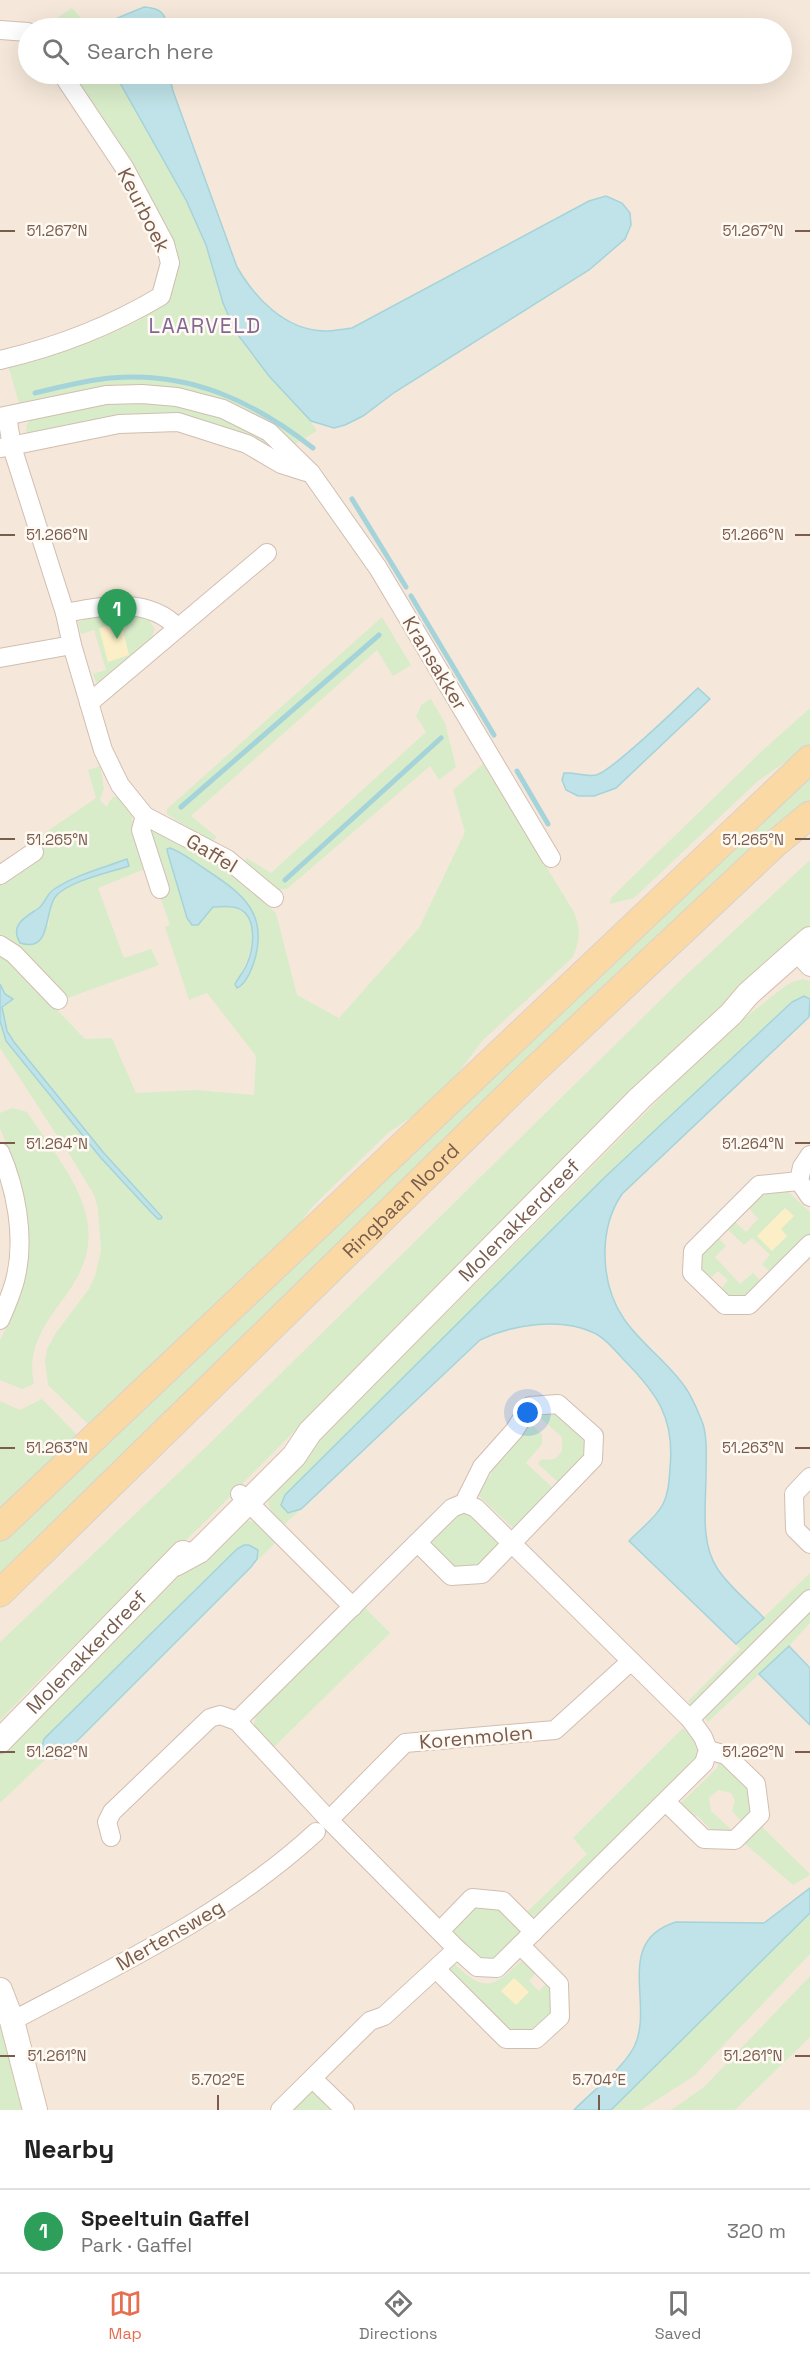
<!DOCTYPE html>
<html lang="en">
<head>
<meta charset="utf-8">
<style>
  :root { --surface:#fff; --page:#f2f2f2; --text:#222; --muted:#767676; --line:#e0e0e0; --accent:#e76f51 }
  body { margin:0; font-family:"Space Grotesk",sans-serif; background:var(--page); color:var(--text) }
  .you { position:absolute; left:528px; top:1413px; width:21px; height:21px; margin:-15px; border:4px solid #fff; border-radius:50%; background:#1a73e8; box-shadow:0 0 0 9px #1a73e833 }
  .badge { display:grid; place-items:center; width:39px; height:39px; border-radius:50%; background:var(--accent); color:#fff; font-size:20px; font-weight:700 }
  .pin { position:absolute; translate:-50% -50px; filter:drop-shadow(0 2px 3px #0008) }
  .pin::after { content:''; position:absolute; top:32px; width:21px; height:18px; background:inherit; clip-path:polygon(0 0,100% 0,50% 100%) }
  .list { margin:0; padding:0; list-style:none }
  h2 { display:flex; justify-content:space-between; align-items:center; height:78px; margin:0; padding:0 24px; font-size:26px }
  h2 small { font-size:20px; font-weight:400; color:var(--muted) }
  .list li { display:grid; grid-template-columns:39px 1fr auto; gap:18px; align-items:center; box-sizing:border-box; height:84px; padding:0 24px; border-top:2px solid var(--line) }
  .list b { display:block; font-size:22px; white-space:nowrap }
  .list p { margin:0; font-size:20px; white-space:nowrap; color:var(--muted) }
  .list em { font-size:20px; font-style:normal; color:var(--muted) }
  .icon { flex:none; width:33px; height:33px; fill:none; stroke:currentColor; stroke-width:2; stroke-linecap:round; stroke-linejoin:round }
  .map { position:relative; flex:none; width:810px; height:2110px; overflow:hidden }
  .search { position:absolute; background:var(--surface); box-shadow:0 6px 24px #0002; left:18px; right:18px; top:18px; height:66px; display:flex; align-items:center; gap:15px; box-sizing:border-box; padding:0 21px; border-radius:33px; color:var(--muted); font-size:22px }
  .sheet { height:162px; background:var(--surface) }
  nav { display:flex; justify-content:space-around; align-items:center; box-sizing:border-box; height:84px; border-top:2px solid var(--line); background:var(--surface); font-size:16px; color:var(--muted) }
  nav a { display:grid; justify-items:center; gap:3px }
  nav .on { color:var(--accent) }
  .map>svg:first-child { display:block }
</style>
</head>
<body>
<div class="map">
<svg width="810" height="2110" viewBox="0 0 810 2110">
  <rect width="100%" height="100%" fill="#fdf6ec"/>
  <path fill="#f5e8da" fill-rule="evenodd" d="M0,0H810V2110H0ZM28,28H782V74H28Z"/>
  <g fill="#d8ecc9" fill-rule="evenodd">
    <path d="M72,8L90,28H47L51,22Z"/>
    <path d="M72,74H115C144,125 176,176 199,230C213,262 218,298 234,329C255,368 295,394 317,431L295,444L270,426L165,387L20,407L8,365L68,349L107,335L138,321L154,310L175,253L169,233Z"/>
    <path d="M113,400H155L240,422L287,454L195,421L30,436L26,431L27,424L32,419Z"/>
    <path d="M103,614L134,615L148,619L155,629L150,640L102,682H96L93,674L106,670L94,630L81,634L78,622Z"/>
    <path d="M382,617L411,665L393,676L377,650L191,816L217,837L211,843L167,814V809Z"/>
    <path d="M431,699L445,723L456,767L439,780L430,766L287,889L277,890L242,864L247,858L271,873L426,732L416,716L422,704Z"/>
    <path d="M810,708V745L758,781L634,898L610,904L611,898L623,886L762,751Z"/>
    <path d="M483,764L574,912C581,930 580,939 573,957L482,1041L448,1087L433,1102L388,1133L313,1206L278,1251L91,1427L48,1385L45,1361L47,1349L55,1334L89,1289L95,1276L101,1251L98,1208L94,1195L73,1160L0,1048V951L85,1039L112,1038L136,1093L195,1090L254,1095L256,1056L207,993L189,1000L165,927L170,925L160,897L169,893L146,830L157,827L224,868L276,913L297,995L339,1018L419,928L465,832L453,790ZM167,849L257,923L251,969L235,984C255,952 270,902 213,907L198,925L187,918Z"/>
    <path d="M100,766L104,788L100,800L106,807L113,797H119L132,813L133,834L145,869L98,888L124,958L151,949L159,965L68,998L35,966L0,939V882L43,855L33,841L96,798L88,770ZM68,887C53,897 48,907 49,925L17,938C18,917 24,919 39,907C44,903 48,897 51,891Z"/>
    <path d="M810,771V800L791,816L0,1579V1541Z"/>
    <path d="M810,860V930L535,1186L207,1520L56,1663L0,1720V1642L207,1446L684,977Z"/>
    <path d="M803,979L810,981V999L791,1002L604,1178L285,1495L284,1510L288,1513L301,1509L285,1524C271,1512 263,1506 272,1488L724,1034L784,987L792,982Z"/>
    <path d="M12,1108L27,1112C45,1140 77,1179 85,1211C107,1291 19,1312 34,1384L22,1389L0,1380V1340L11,1318L20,1287L25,1205L15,1164L0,1128V1113Z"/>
    <path d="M784,1188L810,1212V1235L770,1272L762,1264L770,1255L752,1238L744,1245L726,1228L734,1221L746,1232L758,1219L748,1207L763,1193Z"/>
    <path d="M717,1236L726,1246L715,1257L740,1284L753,1273L762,1282L744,1300H730L720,1290L728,1280L718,1271L709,1280L699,1270L698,1254Z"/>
    <path d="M42,1399L80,1438L0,1514V1401L20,1410Z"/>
    <path d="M555,1414L587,1443V1454L559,1483L538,1464L540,1460L555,1459L562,1451V1437L538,1416Z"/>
    <path d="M531,1424L542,1434V1444L526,1463L554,1489L513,1528L476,1493L478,1487L491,1475V1465Z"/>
    <path d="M463,1513L473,1515L501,1542L477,1570L454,1567L430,1543L457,1516Z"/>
    <path d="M245,1520L258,1523L277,1541L251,1567L257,1559L244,1545L237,1549L44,1739V1754L47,1758L0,1803V1753L168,1584L237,1522Z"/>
    <path d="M810,1573V1589L692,1706L688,1701L740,1649L736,1644Z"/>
    <path d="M364,1607L390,1633L273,1748L253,1728L256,1715Z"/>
    <path d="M810,1611V1623L789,1646L708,1722L704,1717Z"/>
    <path d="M683,1728L695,1740L700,1748L698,1757L533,1918L527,1912L587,1854L573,1838Z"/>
    <path d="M720,1758L753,1789L754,1814L744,1824L732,1811L735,1801L731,1793L718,1790L709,1798L711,1811L734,1832L714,1833L697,1815L693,1818L680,1804L717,1768Z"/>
    <path d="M762,1827L810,1874V1875L793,1885L744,1843Z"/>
    <path d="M475,1904H499L523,1930L496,1958L486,1961L478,1957L450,1929Z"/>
    <path d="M810,1913V1954L694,2076L641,2110H611Z"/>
    <path d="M522,1960L537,1972L529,1981L539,1991L547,1983L550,1986L552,2013L533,2031L508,2030L450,1972V1966L454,1963C484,1994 494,1987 522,1960Z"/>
    <path d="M810,1976V2037L735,2110H671L704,2087Z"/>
    <path d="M0,2016L24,2110H0Z"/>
    <path d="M310,2091L319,2092L336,2110H292Z"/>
  </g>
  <g fill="#fcefc7">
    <path d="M121,623L129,655L108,662L99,628Z"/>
    <path d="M785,1208L794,1216L781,1229L787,1236L772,1251L757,1236Z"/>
    <path d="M514,1978L529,1992L516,2005L501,1991Z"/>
  </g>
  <g fill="#bfe3e8" stroke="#a5d3da" stroke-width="1.5">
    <path d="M144,7C160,8 166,13 167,28H104L110,21Z"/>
    <path d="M115,74H169L173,91L237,267C255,298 285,330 324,331C333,331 343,329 352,328L589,201L606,196L622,203L630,213L631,225L625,239L589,270L395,392L363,416L345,425L334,428L311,421L269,376L235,331L223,303L206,245L186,200Z"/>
    <path d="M698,688L710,699L616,788L594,796H578L566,790L562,780L564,773C576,772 585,777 596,775C613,771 682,703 698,688Z"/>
    <path d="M170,848C182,852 194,862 205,869C243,894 269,913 254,962C251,971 246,984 237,988L235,984C239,977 244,971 247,964C254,948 258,915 237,908C229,905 221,907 213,907L198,925H192L187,918L168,854L167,849Z"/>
    <path d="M127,859L129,866C111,872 69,881 56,896C43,911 53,953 20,943C9,924 26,917 39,908C45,903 47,894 53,890C74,875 103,868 127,859Z"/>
    <path d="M0,984L5,994L13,999L2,1007L7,1031L14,1042L103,1152L162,1217L161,1219H158L150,1211L101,1158L6,1041L0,1021Z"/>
    <path d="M804,996L810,999L809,1017L622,1194C598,1229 600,1284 624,1319C641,1344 668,1362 685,1387C693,1398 698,1412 703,1424C708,1439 706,1458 706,1474C706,1504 700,1542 717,1568C729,1587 749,1602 764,1618L736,1644L629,1541C640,1529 656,1518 663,1504C669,1492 669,1480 670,1468C675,1418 657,1393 623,1359C614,1349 604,1337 592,1332C559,1317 511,1325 480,1340L301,1509L288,1513L281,1505L285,1495L604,1178L792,1002Z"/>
    <path d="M244,1545H249L258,1550L257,1559L251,1567L62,1756L57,1759L47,1758L42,1747L44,1739L237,1549Z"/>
    <path d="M789,1646L810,1668V1725L759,1674Z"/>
    <path d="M810,1888V1913L611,2110H574C593,2090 621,2071 634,2047C655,2006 613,1941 676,1922L764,1923Z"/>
  </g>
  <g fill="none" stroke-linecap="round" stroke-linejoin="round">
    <g stroke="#a5d3da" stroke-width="5">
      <path d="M35,393C60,387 86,380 111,378C189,371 253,401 313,448"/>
      <path d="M352,499L406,587"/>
      <path d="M411,596L494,735"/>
      <path d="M517,771L548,824"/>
      <path d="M181,807L379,635"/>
      <path d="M285,880L441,738"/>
    </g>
    <g stroke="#d1beb0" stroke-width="20">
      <g id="street">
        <path d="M0,30L28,32"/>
        <path d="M0,360C56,347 111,326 161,296L170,263L165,244L124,167L62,74"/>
        <path d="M7,416L12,447L65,613L72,645L103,750L120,785L145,816L227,859L274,898"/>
        <path d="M0,417L106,395L142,394L177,397L223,409L269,432L311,473L378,568L551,858"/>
        <path d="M1,448L119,424L178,422L247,444L281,464L306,472"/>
        <path d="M65,613C103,606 148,596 178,628"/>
        <path d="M0,658L72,645"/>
        <path d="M89,703L267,553"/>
        <path d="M145,816L141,830L160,889"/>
        <path d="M0,875L34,852"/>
        <path d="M0,945L14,954L58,1000"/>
        <path d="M796,952L810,967"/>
        <path d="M0,1152C16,1189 25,1236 16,1276C13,1291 6,1306 0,1320"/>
        <path d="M810,1155L802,1167L799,1181L810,1197"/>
        <path d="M799,1181L759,1185L693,1251L692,1273L725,1305H749L810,1244"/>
        <path d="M810,1477L794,1494L795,1529L810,1544"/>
        <path d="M240,1494L353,1607"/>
        <path d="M418,1543L451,1576L482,1574L593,1459L594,1436L558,1404L530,1406L514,1431L482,1467L464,1503L452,1508L237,1721L329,1820L457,1949L477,1967L497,1968L704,1763L708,1750L703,1737L690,1719L476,1508L464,1503"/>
        <path d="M690,1719L810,1599"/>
        <path d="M666,1802L704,1839L735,1840L760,1815L756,1784L726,1755L708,1750"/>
        <path d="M329,1820L405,1743L555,1730L630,1662"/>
        <path d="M111,1837L107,1822L112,1812L210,1718L220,1715L237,1721"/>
        <path d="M440,1931L472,1898L503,1901L534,1932"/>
        <path d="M436,1969L506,2039H536L560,2017L559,1984L520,1945"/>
        <path d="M12,2021C118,1965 227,1914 316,1832"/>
        <path d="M313,2079L345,2110"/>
        <path d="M280,2110L370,2021L384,2016L457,1949"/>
      </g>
    </g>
    <g stroke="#d6c0b0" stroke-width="26">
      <g id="secondary">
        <path id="s1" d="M175,1564L199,1551L294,1456L310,1432L640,1098L731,1014L748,994L810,939"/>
        <path id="s2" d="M0,1741L183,1553"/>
        <path d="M0,1990L12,2021L35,2110"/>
      </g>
    </g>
    <g stroke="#dad1cd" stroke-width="29">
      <g id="primary">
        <path d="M0,1527L810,759"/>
        <path id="s3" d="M0,1593L529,1075L776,843L810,815"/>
      </g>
    </g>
    <use href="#street" stroke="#fff" stroke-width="18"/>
    <use href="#secondary" stroke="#fff" stroke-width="24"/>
    <use href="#primary" stroke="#fbd9a5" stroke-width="27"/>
  </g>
  <path fill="none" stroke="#7a5c4d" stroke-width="2" d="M0,231H15M795,231H810M0,535H15M795,535H810M0,839H15M795,839H810M0,1143H15M795,1143H810M0,1448H15M795,1448H810M0,1752H15M795,1752H810M0,2056H15M795,2056H810M218,2095V2110M599,2095V2110"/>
  <g text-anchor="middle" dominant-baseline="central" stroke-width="5" stroke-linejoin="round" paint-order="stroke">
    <g font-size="20" fill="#7a5c4d" stroke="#fffaf3">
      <text transform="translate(144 210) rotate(63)">Keurboek</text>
      <text transform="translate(435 663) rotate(59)">Kransakker</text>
      <text transform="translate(212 853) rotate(31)">Gaffel</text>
      <text stroke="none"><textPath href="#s3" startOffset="561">Ringbaan Noord</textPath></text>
      <text stroke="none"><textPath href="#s1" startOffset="488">Molenakkerdreef</textPath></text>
      <text stroke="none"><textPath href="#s2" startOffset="124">Molenakkerdreef</textPath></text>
      <text transform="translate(476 1737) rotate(-5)">Korenmolen</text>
      <text transform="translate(170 1935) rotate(-30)">Mertensweg</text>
    </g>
    <g font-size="21" letter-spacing="1.5" fill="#846695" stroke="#fffaf3">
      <text x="205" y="325">LAARVELD</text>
    </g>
  </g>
  <g font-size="15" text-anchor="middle" fill="#7a5c4d" stroke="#fffaf3" stroke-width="5" stroke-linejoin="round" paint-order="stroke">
    <text x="57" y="236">51.267°N</text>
    <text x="753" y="236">51.267°N</text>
    <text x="57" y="540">51.266°N</text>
    <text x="753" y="540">51.266°N</text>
    <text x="57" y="845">51.265°N</text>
    <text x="753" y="845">51.265°N</text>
    <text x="57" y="1149">51.264°N</text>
    <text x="753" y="1149">51.264°N</text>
    <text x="57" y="1453">51.263°N</text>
    <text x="753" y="1453">51.263°N</text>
    <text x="57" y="1757">51.262°N</text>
    <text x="753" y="1757">51.262°N</text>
    <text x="57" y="2061">51.261°N</text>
    <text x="753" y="2061">51.261°N</text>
    <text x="218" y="2085">5.702°E</text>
    <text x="599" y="2085">5.704°E</text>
  </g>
</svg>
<div class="you"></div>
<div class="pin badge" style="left:117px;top:639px;background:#2e9e5b">1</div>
<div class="search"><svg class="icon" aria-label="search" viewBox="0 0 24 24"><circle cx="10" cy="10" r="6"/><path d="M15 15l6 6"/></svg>Search here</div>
</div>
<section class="sheet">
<h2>Nearby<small></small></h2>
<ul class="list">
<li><span class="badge" style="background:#2e9e5b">1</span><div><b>Speeltuin Gaffel</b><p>Park · Gaffel</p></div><em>320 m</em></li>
</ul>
</section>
<nav>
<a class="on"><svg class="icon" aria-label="map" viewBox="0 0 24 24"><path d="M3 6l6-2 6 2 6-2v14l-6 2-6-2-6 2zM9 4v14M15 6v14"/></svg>Map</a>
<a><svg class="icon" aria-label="directions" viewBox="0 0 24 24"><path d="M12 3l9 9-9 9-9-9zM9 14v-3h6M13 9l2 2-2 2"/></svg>Directions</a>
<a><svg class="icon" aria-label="saved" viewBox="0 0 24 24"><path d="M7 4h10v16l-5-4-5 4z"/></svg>Saved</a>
</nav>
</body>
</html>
